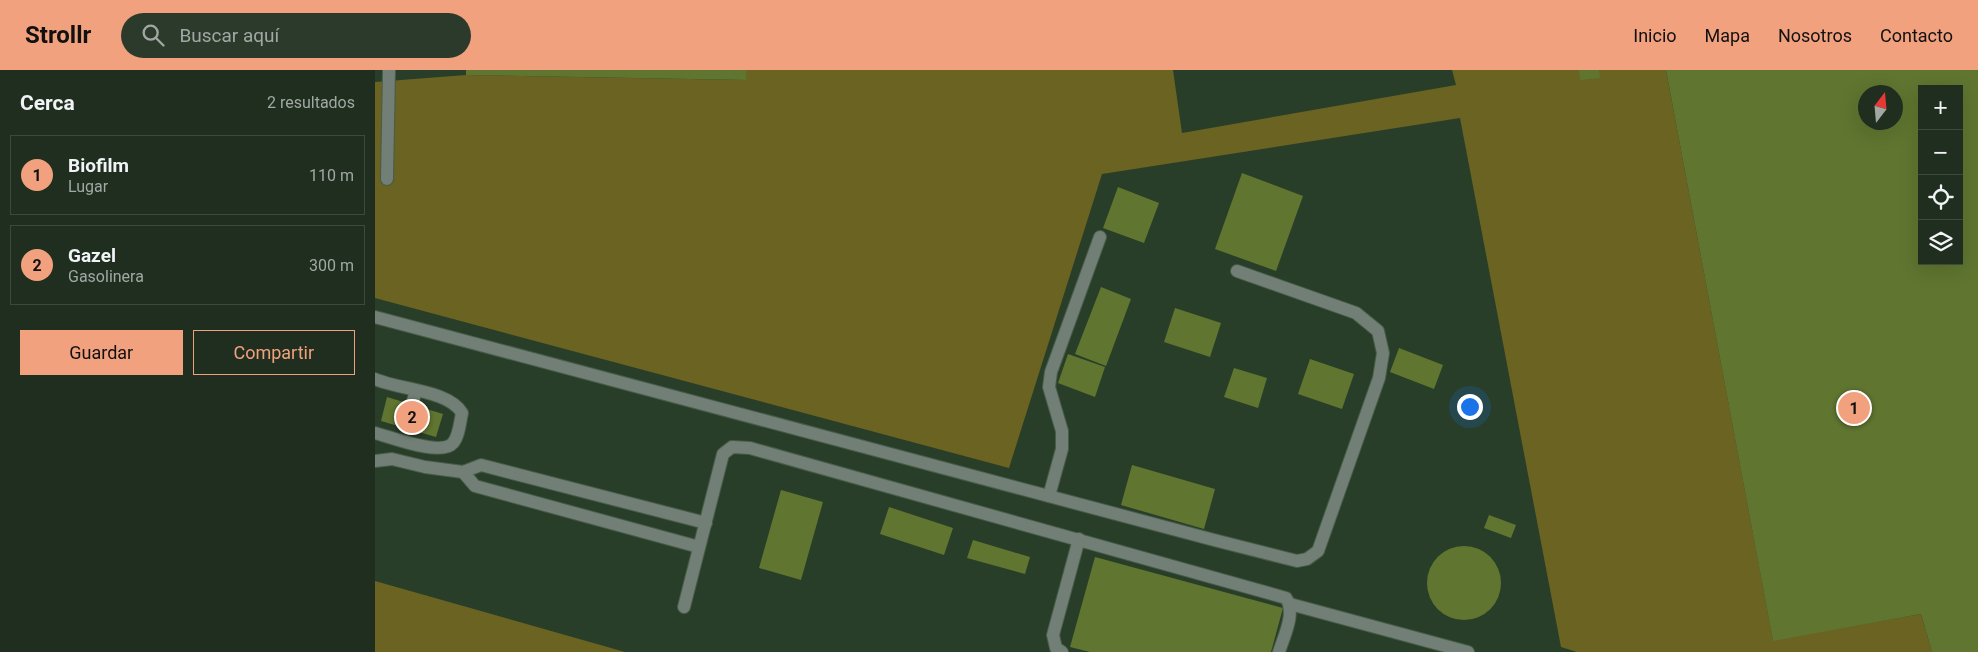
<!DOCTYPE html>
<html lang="es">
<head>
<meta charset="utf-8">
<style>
  :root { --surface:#1f2e1e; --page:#2c3a2b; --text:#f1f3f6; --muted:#a1a8a4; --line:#3c4a3c; --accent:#f2a17e }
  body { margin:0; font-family:Roboto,sans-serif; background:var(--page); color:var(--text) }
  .controls { position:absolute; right:15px; top:15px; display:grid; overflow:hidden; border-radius:0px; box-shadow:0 5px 20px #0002 }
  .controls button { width:45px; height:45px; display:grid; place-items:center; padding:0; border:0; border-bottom:1px solid var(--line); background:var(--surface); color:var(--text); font:25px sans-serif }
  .compass { position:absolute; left:1483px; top:15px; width:45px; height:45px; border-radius:50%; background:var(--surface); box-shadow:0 5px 20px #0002; rotate:16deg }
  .you { position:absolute; left:1094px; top:336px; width:18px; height:18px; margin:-12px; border:4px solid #fff; border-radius:50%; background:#1a73e8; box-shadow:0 0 0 8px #1a73e833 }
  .badge { display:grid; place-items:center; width:32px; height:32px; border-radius:50%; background:var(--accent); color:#111; font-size:16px; font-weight:700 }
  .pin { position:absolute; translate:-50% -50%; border:2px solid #fff; box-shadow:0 1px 5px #0006 }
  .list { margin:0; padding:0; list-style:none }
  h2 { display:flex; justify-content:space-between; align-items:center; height:65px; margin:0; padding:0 20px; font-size:21px }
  h2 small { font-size:16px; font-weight:400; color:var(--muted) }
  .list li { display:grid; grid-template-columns:32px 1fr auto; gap:15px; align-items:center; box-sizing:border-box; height:80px; margin:0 10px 10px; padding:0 10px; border:1px solid var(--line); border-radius:0px }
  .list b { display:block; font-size:19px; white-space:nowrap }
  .list p { margin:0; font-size:16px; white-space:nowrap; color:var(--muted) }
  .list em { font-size:16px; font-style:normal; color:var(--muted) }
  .actions { display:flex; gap:10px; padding:15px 20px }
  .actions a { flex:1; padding:11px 0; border:1px solid var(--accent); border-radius:0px; text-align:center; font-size:18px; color:var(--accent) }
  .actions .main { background:var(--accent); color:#111 }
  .icon { flex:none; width:28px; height:28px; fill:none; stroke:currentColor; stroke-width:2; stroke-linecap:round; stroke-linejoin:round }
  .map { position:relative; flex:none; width:1603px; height:582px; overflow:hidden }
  header { display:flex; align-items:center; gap:30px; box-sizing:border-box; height:70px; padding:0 25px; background:var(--accent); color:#111 }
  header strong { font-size:24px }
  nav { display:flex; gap:28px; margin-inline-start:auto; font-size:18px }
  .search { width:350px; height:45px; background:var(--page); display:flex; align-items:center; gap:12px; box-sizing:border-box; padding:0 18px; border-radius:28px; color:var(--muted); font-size:19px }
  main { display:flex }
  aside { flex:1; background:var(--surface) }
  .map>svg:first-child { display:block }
</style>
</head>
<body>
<header>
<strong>Strollr</strong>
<div class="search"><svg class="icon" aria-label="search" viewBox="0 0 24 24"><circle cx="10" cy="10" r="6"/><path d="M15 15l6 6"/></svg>Buscar aquí</div>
<nav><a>Inicio</a><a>Mapa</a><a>Nosotros</a><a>Contacto</a></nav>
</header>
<main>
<aside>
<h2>Cerca<small>2 resultados</small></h2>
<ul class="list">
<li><span class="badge">1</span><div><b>Biofilm</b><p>Lugar</p></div><em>110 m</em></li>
<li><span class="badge">2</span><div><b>Gazel</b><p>Gasolinera</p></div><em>300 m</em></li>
</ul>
<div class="actions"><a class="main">Guardar</a><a>Compartir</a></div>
</aside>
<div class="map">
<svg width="1603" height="582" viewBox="0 0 1603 582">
  <rect width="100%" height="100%" fill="#293e28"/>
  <g fill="#6a6322">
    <path d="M371,0H798L807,63L1081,15L1077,0H1291L1398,570L1546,544L1557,582H1202L1186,577L1085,48L727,104L634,398L0,228V12L91,5L370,10Z"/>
    <path d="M0,511L250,582H0Z"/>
  </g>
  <g fill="#607530" fill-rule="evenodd">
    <path d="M91,0H371V10L91,5Z"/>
    <path d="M1204,0H1224L1225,8L1205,10Z"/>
    <path d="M1291,0H1603V582H1557L1546,544L1398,571ZM1547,19H1584V191H1547ZM1490,22H1520V52H1490Z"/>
    <path d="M867,103L928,126L901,201L840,179Z"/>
    <path d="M743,117L784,133L769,173L728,158Z"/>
    <path d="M726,217L756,229L731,296L700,284Z"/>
    <path d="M800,238L846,253L835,287L789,272Z"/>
    <path d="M1024,278L1068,295L1059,319L1015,302Z"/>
    <path d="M693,284L730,297L720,327L683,313Z"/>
    <path d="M935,289L979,304L967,339L923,324Z"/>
    <path d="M859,298L892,308L883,338L849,327Z"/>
    <path d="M12,327L68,344L61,367L6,351Z"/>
    <path d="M757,395L840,419L829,459L746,435Z"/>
    <path d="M406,420L448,432L426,510L384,498Z"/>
    <path d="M514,437L578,458L569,485L505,464Z"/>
    <path d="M1114,445L1141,455L1136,468L1109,458Z"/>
    <path d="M598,470L655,487L650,504L592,488Z"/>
    <circle cx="1089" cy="513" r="37"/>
    <path d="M720,487L908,538L896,582H715L695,577Z"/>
  </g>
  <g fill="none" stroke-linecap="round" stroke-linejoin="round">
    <path stroke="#465a45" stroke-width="12" stroke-dasharray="12 6" stroke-linecap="butt" d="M30,358L37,334"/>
    <g stroke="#485c47" stroke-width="14">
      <g id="minor">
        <path d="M12,109L14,0"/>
        <path d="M0,247L839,470L922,491L932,489L943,481L1004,308L1008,283L1003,261L981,243L862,201"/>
        <path d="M0,309C24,320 74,320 87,343C85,352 84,366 78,373C66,387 16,367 0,363"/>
        <path d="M37,334L41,321"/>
        <path d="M0,391L17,389L50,397L88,402L106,395L331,453"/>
        <path d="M88,402L100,416L324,477"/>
        <path d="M674,426L687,379V361L674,317L676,302L725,167"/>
        <path d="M915,534L1093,582"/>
        <path d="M309,537L348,384L357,377L375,378L911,528C921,543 909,566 904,582"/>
        <path d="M687,582L681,578L678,565L704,469"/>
      </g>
    </g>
    <use href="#minor" stroke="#717f77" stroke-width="12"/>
  </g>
</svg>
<div class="controls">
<button>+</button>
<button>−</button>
<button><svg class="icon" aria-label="locate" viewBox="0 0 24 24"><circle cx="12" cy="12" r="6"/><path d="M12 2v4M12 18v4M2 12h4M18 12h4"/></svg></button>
<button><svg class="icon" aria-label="layers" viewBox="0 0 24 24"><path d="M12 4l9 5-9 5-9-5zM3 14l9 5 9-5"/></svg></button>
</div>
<svg class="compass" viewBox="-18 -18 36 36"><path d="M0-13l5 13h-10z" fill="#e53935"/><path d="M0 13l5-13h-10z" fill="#a1a8a4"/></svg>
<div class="you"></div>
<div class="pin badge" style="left:1479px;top:338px">1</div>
<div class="pin badge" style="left:37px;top:347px">2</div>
</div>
</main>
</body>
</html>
